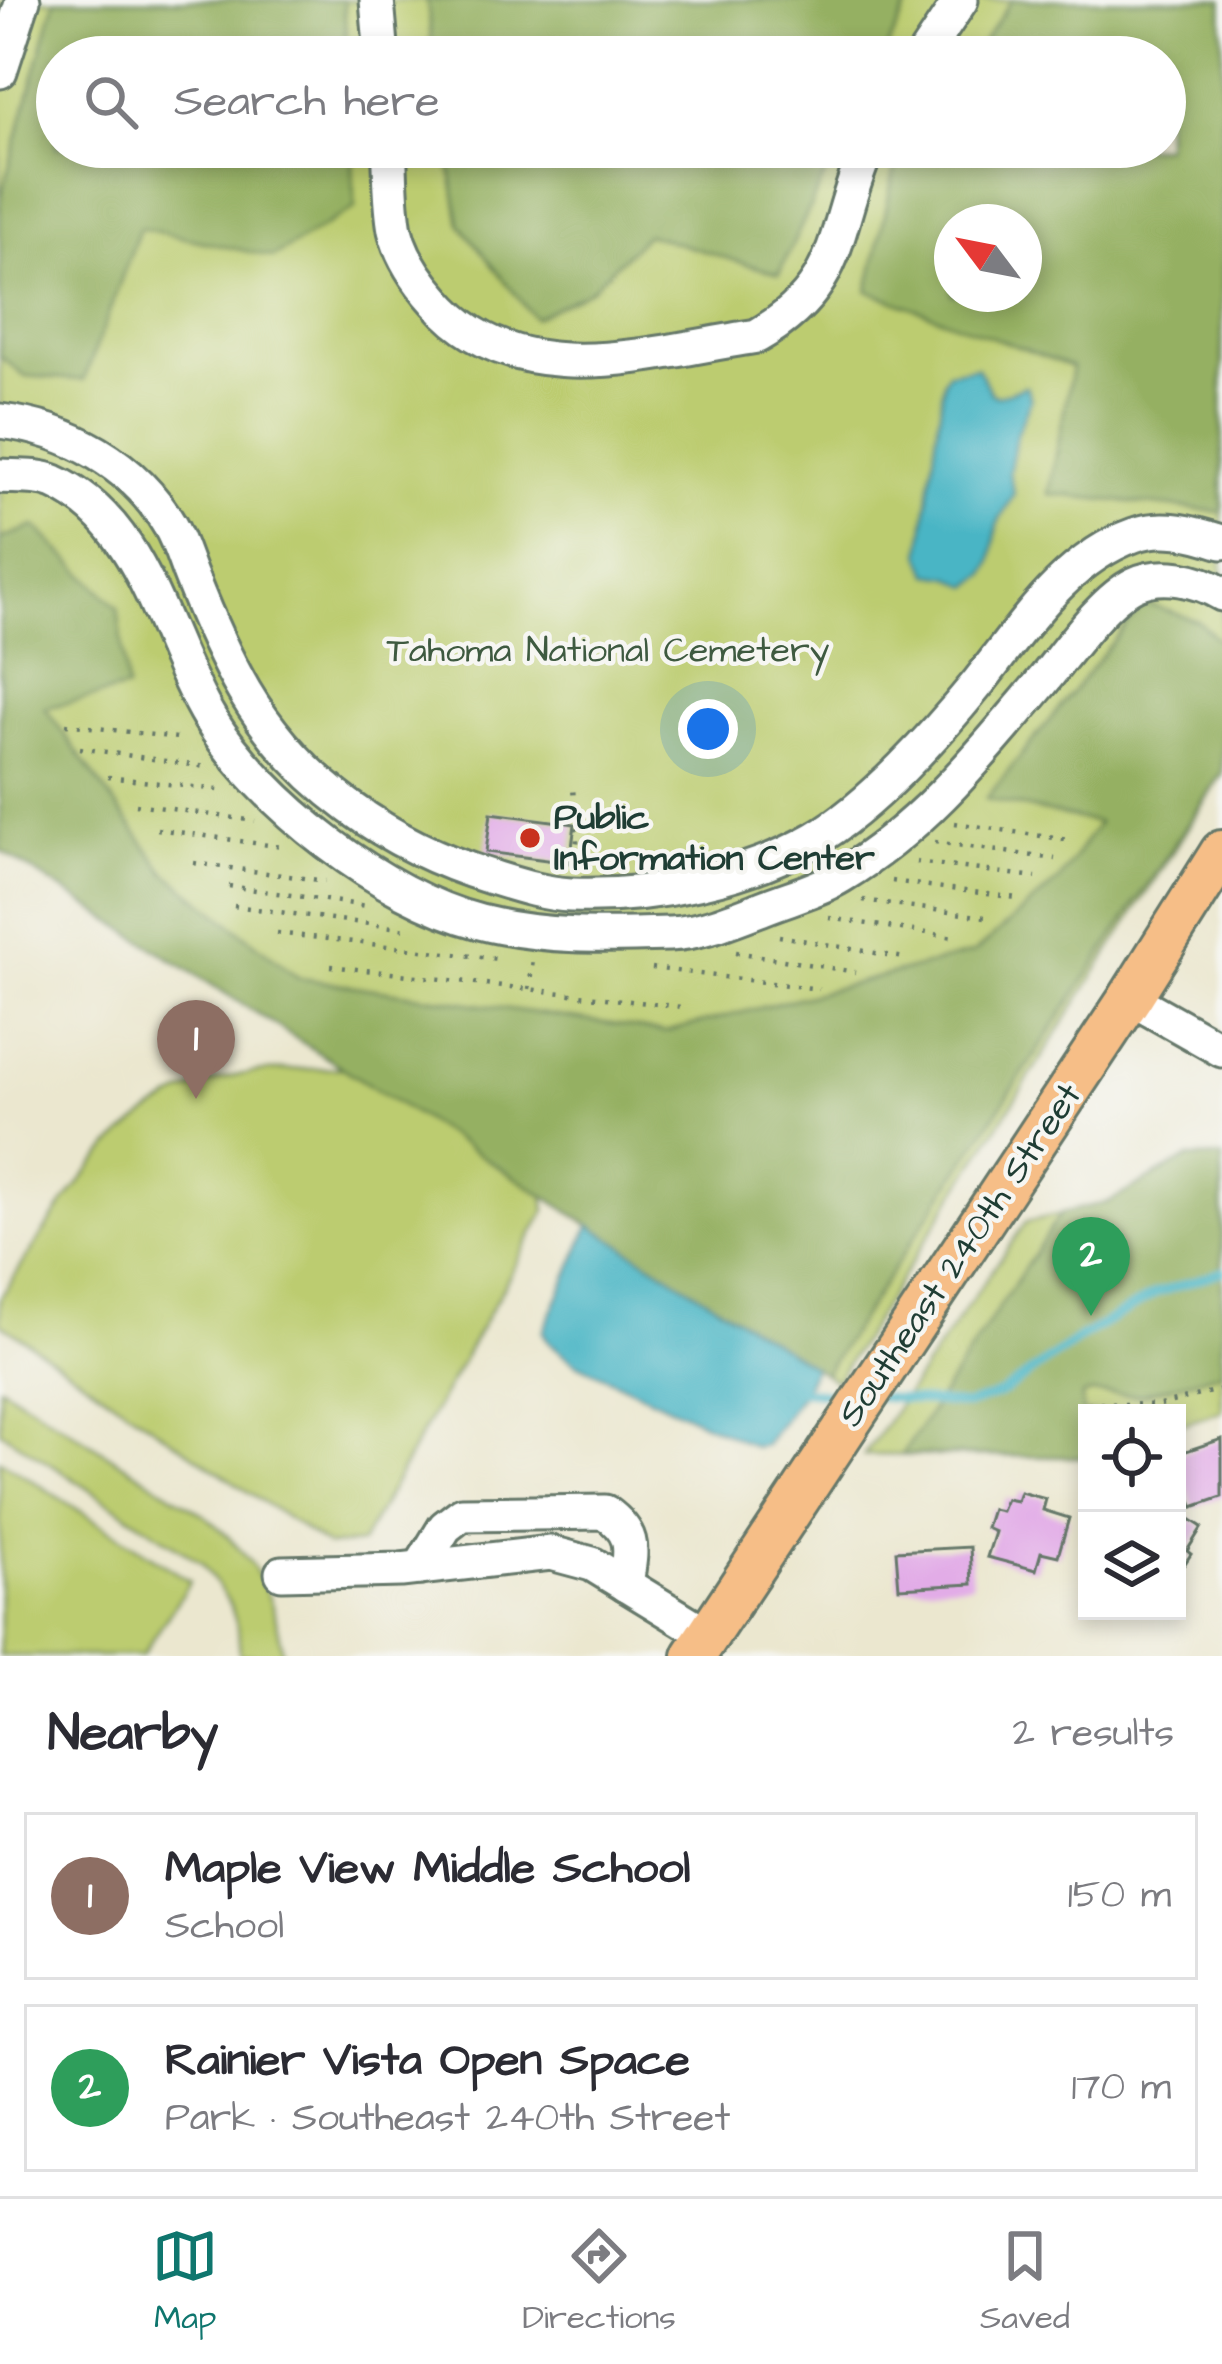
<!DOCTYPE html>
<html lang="en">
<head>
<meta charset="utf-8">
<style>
  :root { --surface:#fff; --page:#f7f7f7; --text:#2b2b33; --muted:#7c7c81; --line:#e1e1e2; --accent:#0f766e }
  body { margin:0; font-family:"Architects Daughter",sans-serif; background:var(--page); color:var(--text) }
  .controls { position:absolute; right:36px; bottom:36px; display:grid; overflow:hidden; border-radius:0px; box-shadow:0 6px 18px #0003 }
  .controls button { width:108px; height:108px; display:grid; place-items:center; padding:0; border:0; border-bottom:3px solid var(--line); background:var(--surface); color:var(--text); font:60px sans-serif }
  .compass { position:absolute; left:934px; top:204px; width:108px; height:108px; border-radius:50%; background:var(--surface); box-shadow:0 6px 18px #0003; rotate:302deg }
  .you { position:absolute; left:708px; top:729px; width:42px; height:42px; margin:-30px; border:9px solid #fff; border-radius:50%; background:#1a73e8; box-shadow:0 0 0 18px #1a73e833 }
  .badge { display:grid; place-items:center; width:78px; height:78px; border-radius:50%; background:var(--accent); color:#fff; font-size:39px; font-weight:700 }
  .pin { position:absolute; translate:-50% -99px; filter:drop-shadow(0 3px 6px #0008) }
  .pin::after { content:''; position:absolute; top:63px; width:42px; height:36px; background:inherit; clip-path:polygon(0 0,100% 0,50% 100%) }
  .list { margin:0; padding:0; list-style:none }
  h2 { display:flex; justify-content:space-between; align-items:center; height:156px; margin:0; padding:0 48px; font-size:51px }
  h2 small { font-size:39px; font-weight:400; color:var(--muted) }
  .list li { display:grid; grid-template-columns:78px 1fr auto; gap:36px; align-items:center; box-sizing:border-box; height:168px; margin:0 24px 24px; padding:0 24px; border:3px solid var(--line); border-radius:0px }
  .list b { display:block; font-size:45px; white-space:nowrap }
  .list p { margin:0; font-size:39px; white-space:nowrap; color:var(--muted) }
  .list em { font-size:39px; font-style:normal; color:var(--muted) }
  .icon { flex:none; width:66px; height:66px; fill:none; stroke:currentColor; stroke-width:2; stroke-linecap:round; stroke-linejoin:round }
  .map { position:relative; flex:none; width:1222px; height:1656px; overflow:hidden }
  .search { position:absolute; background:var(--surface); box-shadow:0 6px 18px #0003; left:36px; right:36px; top:36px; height:132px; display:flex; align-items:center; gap:30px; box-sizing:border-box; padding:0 42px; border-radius:66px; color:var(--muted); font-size:45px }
  .sheet { height:540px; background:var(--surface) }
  nav { display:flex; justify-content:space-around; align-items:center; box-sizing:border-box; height:168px; border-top:3px solid var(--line); background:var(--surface); font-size:33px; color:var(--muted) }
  nav a { display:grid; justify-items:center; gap:6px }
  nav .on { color:var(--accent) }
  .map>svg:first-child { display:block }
</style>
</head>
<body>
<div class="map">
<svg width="1222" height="1656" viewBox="0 0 1222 1656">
  <rect width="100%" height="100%" fill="#f6f6f2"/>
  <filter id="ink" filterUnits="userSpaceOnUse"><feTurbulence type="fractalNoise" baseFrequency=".00833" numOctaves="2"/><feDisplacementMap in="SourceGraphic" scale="24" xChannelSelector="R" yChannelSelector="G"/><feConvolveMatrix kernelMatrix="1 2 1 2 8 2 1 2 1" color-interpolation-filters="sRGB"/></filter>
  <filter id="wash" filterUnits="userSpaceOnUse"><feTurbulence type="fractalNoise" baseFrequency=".004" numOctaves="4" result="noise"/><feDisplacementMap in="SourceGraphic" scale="48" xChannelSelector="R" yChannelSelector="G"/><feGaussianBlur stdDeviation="2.7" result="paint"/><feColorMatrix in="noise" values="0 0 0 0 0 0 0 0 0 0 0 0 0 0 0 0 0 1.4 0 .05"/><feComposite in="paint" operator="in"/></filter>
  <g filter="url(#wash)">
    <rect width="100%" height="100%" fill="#ebe7cf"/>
    <g fill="#bccc6f" stroke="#6e8452" stroke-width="3" fill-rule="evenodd">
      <path d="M0,0H1222V774L836,1381L544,1196L546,1210L361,1543L328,1546L0,1323V1298C62,1208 116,1101 233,1076C269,1068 307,1070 343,1068L0,850ZM57,57H1165V147H57ZM952,222H1024V294H952Z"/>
      <path d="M1222,1176V1411L1177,1426V1413H1087L1085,1457L864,1455L1026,1222Z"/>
      <path d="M0,1386L204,1515C252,1553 276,1595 283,1656H240L238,1628L230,1604L202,1563L0,1431Z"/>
      <path d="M0,1460L190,1581L142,1656H0Z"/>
    </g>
    <g fill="#95b062" stroke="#5a764b" stroke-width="3" fill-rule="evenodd">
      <path d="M55,0H344L347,57H57V147H352L355,208L273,257L140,228L84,380L24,376L0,356V200Z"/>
      <path d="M427,0H911L883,57H433Z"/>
      <path d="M1012,0H1222V512L1049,494L1072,367L868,291L894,173L911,147H1165V57H973ZM1024,222V294H952V222Z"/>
      <path d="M447,147H838L779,274L647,234L590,290L534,318L460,224Z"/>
      <path d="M35,526L118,608L127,689L45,708L165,872L299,978L665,1032L974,953L1059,880L1098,823L986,799L1144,603L1198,621L1222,643V772L824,1374L0,850V539Z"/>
      <path d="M1222,1157V1372L1139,1395L1089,1393L1082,1396L1085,1457L902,1455L1061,1213L1108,1202L1188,1158Z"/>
    </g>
    <g fill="#49b5c5" stroke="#34797c" stroke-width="3">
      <path d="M977,367L991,393L998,396L1026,386L1031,399L1017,432L1009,473L1014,494L997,525L992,561L986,574L970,587L951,577L929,574L921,554L944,379L948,372Z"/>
      <path d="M590,1225L814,1367L804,1391L765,1445L755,1447L574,1362L549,1342L543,1332Z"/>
    </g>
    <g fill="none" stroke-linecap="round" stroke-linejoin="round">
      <g stroke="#49b5c5" stroke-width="9">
        <path d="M804,1391L850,1395"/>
        <path d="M879,1397L967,1405L1002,1393L1083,1336L1155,1294L1222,1271"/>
      </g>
    </g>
    <g id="blocks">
      <g fill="#e2ace7">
        <path d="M491,813L575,824L570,863L486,852Z"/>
        <path d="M1222,1439V1497L1193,1507L1177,1454Z"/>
        <path d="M1020,1492L1046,1499L1043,1510L1069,1518L1058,1556L1041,1552L1036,1570L987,1557L995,1532L986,1528L992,1509L1001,1511L1006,1499L1017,1501Z"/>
        <path d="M1177,1511L1202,1527L1187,1551L1191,1554L1182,1568L1177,1565Z"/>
        <path d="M970,1547L972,1584L899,1588L896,1551Z"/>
      </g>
    </g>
  </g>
  <g filter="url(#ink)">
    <use href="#blocks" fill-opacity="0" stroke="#66786a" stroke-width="3"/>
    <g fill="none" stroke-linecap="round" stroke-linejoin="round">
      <g stroke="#66786a" stroke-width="39">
        <g id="minor">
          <path d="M377,0L382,57"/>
          <path d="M923,57L961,0"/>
          <path d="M0,71L23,0"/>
          <path d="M389,147C391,174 390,203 395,230C401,256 418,281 436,301C516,396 652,352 757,336C846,285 831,229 868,147"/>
          <path d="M0,421C69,429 134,464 170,526C179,541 184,560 191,577C206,615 223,655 244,691C299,784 389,846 491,877C517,885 544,894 571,895C651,898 745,879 815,839C870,808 938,732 978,683C1022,628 1064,560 1134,535C1163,524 1194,533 1222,542"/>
          <path d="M0,476C16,477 39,475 54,482C145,522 162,640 210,719C262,804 383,897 480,922C542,938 607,936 670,934C701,933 736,918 765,907C790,897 818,890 841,876C923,827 981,754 1042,682C1066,653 1102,600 1135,584C1162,571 1199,580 1222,594"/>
          <path d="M1130,998L1222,1050"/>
          <path d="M420,1568L445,1527L462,1514L605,1512C637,1535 631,1549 626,1585"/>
          <path d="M282,1573L401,1570L551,1553L592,1564L708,1635"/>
        </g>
      </g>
      <g stroke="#66786a" stroke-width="48">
        <path id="major" d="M694,1656L1130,998L1222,852"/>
      </g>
      <g stroke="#66786a" stroke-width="4.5" stroke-dasharray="3 9" stroke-linecap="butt">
        <path d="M66,724L185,739"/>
        <path d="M80,748L205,767"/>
        <path d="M108,777L227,791"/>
        <path d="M136,804L255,821"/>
        <path d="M955,823L1068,840"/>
        <path d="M157,829L282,847"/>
        <path d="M935,842L1055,859"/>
        <path d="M916,862L1036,877"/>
        <path d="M194,863L325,881"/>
        <path d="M573,866L577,841L573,788"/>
        <path d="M892,881L1017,898"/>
        <path d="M229,886L366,906"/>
        <path d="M863,900L985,917"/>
        <path d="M234,906L407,929"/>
        <path d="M829,918L954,937"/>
        <path d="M277,933L498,959"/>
        <path d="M779,936L904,958"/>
        <path d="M736,952L855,972"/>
        <path d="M331,966L682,1007"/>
        <path d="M652,968L819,989"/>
        <path d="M529,989L533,959"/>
        <path d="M1088,1403L1160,1405L1222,1389"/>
      </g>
      <use href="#minor" stroke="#fff" stroke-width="33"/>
      <use href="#major" stroke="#f6be87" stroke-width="42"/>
    </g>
  </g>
  <circle fill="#c8321e" stroke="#f6f6f2" stroke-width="4.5" cx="530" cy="838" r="12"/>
  <g text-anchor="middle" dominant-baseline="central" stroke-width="9" stroke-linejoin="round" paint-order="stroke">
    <g font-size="36" fill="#3e5a40" stroke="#f6f6f2">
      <text x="608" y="650">Tahoma National Cemetery</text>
    </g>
    <g font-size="36" font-weight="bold" fill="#1f3d34" stroke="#f6f6f2" text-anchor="start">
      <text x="554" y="817">Public<tspan x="554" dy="41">Information Center</tspan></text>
    </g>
    <g font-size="36" fill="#1f3d34" stroke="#f6f6f2">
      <text transform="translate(960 1255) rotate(-56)">Southeast 240th Street</text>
    </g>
  </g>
</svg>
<div class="controls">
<button><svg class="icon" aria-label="locate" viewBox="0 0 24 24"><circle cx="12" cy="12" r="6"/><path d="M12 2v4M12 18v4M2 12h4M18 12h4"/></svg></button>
<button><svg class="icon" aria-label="layers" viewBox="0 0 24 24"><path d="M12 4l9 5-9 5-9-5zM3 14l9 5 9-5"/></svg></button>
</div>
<svg class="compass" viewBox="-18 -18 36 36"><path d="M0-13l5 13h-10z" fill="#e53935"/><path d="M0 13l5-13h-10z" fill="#7c7c81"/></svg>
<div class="you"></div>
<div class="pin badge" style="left:196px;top:1099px;background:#8d6e63">1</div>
<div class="pin badge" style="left:1091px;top:1316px;background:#2e9e5b">2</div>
<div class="search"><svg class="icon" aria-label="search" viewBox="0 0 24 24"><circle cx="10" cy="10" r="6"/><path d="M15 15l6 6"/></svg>Search here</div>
</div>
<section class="sheet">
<h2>Nearby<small>2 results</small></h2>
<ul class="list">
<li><span class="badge" style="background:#8d6e63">1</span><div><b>Maple View Middle School</b><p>School</p></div><em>150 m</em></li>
<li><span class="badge" style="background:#2e9e5b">2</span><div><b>Rainier Vista Open Space</b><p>Park · Southeast 240th Street</p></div><em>170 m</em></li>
</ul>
</section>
<nav>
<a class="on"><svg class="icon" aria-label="map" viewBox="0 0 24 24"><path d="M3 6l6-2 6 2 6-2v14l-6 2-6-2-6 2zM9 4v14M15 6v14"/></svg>Map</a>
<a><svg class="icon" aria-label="directions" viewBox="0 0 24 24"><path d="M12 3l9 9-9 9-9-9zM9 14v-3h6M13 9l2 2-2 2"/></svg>Directions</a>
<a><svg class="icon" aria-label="saved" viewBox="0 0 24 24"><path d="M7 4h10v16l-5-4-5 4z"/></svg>Saved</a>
</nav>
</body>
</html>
